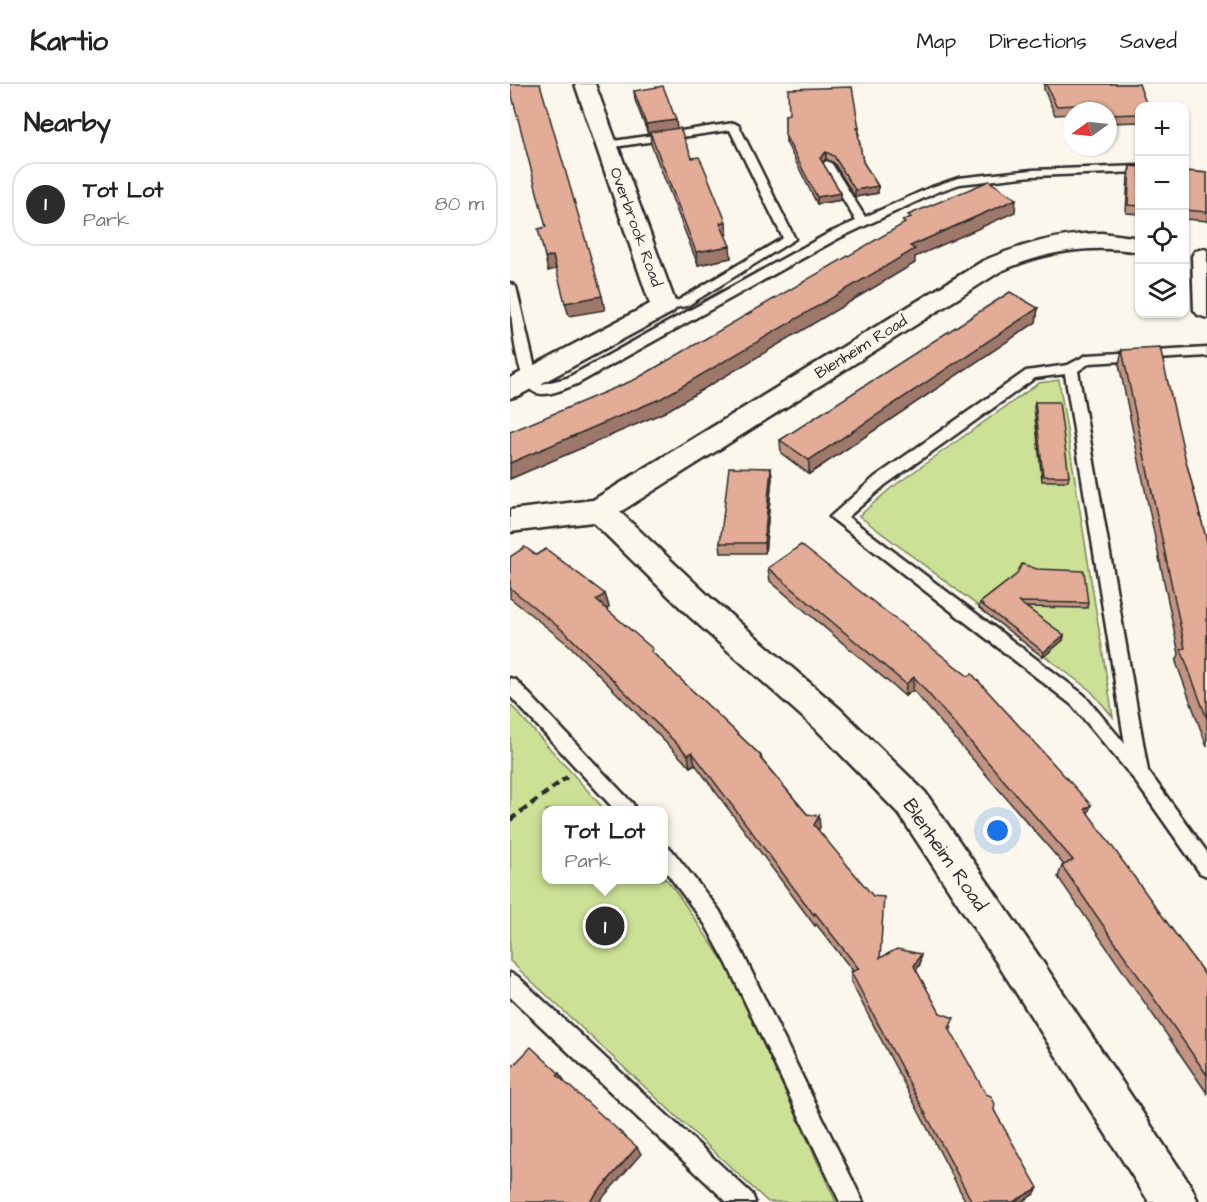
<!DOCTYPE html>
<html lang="en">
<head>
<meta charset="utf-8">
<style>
  :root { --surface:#fff; --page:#f2f2f2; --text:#222; --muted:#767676; --line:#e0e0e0; --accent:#2b2b2b }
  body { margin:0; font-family:"Architects Daughter",sans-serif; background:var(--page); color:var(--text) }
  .controls { position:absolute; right:18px; top:18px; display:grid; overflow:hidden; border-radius:12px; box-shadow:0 2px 4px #0004 }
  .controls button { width:54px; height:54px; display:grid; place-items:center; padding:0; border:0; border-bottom:2px solid var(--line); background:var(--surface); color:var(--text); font:30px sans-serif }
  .compass { position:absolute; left:553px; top:18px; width:54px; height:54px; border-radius:50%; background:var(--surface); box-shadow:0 2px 4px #0004; rotate:255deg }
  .you { position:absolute; left:488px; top:747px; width:21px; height:21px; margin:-15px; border:4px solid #fff; border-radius:50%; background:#1a73e8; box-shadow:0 0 0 9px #1a73e833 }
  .badge { display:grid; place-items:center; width:39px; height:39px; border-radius:50%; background:var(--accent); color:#fff; font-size:20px; font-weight:700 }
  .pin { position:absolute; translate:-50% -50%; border:3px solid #fff; box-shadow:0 2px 6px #0006 }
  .popup { position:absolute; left:32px; top:722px; width:126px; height:78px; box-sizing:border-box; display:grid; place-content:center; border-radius:12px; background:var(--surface); filter:drop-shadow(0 2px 4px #0005); font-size:20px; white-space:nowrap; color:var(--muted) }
  .popup b { font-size:22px; color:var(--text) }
  .popup::after { content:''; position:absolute; left:50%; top:100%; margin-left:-12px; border:12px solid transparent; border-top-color:var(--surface) }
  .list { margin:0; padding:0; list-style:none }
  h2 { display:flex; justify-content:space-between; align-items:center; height:78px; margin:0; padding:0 24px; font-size:26px }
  h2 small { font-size:20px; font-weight:400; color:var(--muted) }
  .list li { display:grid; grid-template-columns:39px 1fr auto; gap:18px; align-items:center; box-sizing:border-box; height:84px; margin:0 12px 12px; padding:0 12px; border:2px solid var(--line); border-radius:24px }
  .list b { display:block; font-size:22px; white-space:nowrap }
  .list p { margin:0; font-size:20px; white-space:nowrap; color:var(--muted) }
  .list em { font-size:20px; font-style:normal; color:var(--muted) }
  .icon { flex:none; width:33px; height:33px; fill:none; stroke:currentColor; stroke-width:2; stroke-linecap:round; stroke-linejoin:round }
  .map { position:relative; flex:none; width:697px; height:1118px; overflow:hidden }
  header { display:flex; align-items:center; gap:36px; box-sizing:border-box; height:84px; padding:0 30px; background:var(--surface); border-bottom:2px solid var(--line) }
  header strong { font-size:28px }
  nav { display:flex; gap:33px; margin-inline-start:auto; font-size:21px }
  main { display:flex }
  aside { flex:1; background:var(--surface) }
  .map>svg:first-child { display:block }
</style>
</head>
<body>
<header>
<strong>Kartio</strong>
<nav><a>Map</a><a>Directions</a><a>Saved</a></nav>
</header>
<main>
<aside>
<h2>Nearby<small></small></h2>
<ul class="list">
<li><span class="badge">1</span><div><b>Tot Lot</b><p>Park</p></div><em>80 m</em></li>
</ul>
</aside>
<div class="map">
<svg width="697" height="1118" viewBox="0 0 697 1118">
  <rect width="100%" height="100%" fill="#fbf7ec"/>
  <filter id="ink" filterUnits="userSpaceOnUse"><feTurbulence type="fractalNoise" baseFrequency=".0167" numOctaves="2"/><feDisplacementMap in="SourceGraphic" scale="12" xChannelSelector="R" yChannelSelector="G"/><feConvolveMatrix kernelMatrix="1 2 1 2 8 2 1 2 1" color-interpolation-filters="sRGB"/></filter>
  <g filter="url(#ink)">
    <g fill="#cce196" stroke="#7c8660" stroke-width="1.5">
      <path d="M549,296L603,633L581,607L349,432L381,404L529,299Z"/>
      <path d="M0,620L95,726H36V796H154V793L165,806L218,884L326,1118H258L0,877Z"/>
    </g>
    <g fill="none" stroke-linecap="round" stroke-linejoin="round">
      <g stroke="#2b2b2b" stroke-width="5">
        <g id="lane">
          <path d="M224,39L229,42L285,155L177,222L150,226L148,223L150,220L169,216L273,154L220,46L97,64L92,61L97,58Z"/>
          <path d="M317,77L322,80L355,133L419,104L448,94L522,86L630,82V88L522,92L450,100L427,108L329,154L67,300C56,304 38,313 26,309C4,301 0,220 0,199L6,203L27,293L32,300L57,294L321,148L346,137L312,80Z"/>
          <path d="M697,264V272L580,279L568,287L638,687L697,768V792L690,789L623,694L562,621L320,433L365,393L516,287L558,281L577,271ZM555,290L615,660L574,611L338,433L375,401L525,294Z"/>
          <path d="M0,594L6,596L123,720L125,726H105L0,612Z"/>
          <path d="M154,762L161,765L209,826L231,866L353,1118H330L217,880L195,840L154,785Z"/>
          <path d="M0,889L7,892L242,1110L245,1118H217L0,913Z"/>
        </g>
      </g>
      <g stroke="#2b2b2b" stroke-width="5">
        <g id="street">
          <path d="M65,0H85L167,223L163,228L10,311L0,314V294L140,220Z"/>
          <path d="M592,149L630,154V168C580,160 536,167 491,187L110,428L202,515L330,625L415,708L526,868L681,1102L688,1118H639L498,896L389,730L306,645L180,533L83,438L0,448V426L83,416L473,177C512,160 550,150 592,149Z"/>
          <path d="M694,165L697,166V234L688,231L684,226L682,172L685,167Z"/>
        </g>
      </g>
      <path stroke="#2b2b2b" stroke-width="4.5" stroke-dasharray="8 5" stroke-linecap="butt" d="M0,736L57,693"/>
      <use href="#lane" fill="#fbf7ec" fill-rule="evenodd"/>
      <use href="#street" fill="#fbf7ec" fill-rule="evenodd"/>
    </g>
    <g fill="#c29482" stroke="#2b2b2b" stroke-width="1.5">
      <path d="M534,0H629L630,38L598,39V27H562V30L545,31L534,5Z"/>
      <path d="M124,7L167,44L217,150H215L221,174L188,181L141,60L140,49L138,50L125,16Z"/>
      <path d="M275,31L349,44V51H348L353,78L368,102V109L345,113L324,79L316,75L312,79L331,109V116L307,120L276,58Z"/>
      <path d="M620,82L630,83V130L616,129L618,91Z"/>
      <path d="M675,87L697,89V137L675,135Z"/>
      <path d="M528,224L526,238L299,390L271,369L270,356Z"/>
      <path d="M612,266L676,377L697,458V663L666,578L669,570L609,280Z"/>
      <path d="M525,318L559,392L558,397H532L524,323Z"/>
      <path d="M261,384L262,393L255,469H211L210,459Z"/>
      <path d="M291,461L578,730L695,891L697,890V1009L548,793L552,782L554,781L403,606L395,612L260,497L258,484Z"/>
      <path d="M26,471L95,510L99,523L96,525L251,672L252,676L297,730L310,743L308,746L370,874L410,880L406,886L430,929L442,943L440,947L484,1026L524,1110L511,1118H456L341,898V888L343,887L306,840L305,842L185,680L180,683L60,562L0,514V473Z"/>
      <path d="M506,491L578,519L577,524L516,523L554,551L553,556L533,573L469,524L470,519Z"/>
    </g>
    <g fill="#9e786a" stroke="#2b2b2b" stroke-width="1.5">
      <path d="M166,36L167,45L138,50L136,40Z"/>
      <path d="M316,68V75L310,81V74Z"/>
      <path d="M368,102V109L345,113V106Z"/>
      <path d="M331,109V116L307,120V113Z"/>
      <path d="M506,115L505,128L405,173V179L155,328L0,395V379L400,162Z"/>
      <path d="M216,138L217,150L211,151L210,139Z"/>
      <path d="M220,162L221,174L188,181L186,168Z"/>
      <path d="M43,172L46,185L38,187L35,173Z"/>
      <path d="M92,212L95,226L59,232L55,219Z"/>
      <path d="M528,224L526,238L299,390V376Z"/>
      <path d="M261,384L262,393L255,469L254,459Z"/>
      <path d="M95,510L99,523L90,530L86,516Z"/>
      <path d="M554,551L553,556L533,573L534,568Z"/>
      <path d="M404,593L403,606L395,612L396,600Z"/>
      <path d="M182,668L185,680L180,683L178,671Z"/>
      <path d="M581,721L577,733L575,725Z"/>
      <path d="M309,732L310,743L305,753L304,741Z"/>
      <path d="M411,870L410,880L403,892L404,882Z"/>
      <path d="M49,989L54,996L52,998L47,991Z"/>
      <path d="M127,1063L131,1070L89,1118H79Z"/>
      <path d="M528,1104L524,1110L511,1118H503Z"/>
    </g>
    <g fill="#e2ac97" stroke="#2b2b2b" stroke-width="1.5">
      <path d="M0,0H30L92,212L55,219L43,172L35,173L28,145L36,143L0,4Z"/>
      <path d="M536,0H629L637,22H630V30L598,31V27H570L568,21L546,22Z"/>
      <path d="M153,2L166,36L136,40L124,7Z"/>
      <path d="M342,3L349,44H347L353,78L368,102L345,106L324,72L316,68L310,74L331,109L307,113L275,51V31L279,30L278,5Z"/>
      <path d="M170,44L182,74L189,73L193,81L216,138L210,139L220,162L186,168L140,48Z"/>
      <path d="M620,82L630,83V122L618,121Z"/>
      <path d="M675,87L697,89V128L675,126Z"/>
      <path d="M479,97L506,115L400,162L405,165L152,314L0,379V348L126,295L395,139L392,137L401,133L398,131Z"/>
      <path d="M500,208L528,224L299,376L270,356Z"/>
      <path d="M650,264L676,377L697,458V635L671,565L675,564L612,266Z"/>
      <path d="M525,318H549L559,392H533Z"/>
      <path d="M219,383L261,384L254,459H210Z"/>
      <path d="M291,461L458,592L462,590L581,721L575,725L695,891L697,890V991L552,782L563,776L404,593L396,600L258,484Z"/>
      <path d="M15,463L26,471L36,465L95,510L86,516L143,565L141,567L251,672L250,674L297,730L309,732L304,741L363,812L374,813L370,874L387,865L411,870L404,882L430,929L444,934L439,944L476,1010L481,1012L485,1020L484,1026L528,1104L503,1118H462L341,888L349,885L305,829L304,831L182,668L178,671L56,549L0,504V473Z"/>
      <path d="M512,480L527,485L574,487L578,519L509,518L554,551L534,568L470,519L506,491Z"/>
      <path d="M21,963L49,989L47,991L127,1063L79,1118H0V985Z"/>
    </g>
  </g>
  <g text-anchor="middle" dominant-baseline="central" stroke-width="5" stroke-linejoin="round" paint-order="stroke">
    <g font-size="16" fill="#2b2b2b" stroke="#fbf7ec">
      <text transform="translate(126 143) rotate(70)">Overbrook Road</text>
      <text transform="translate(351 263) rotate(-32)">Blenheim Road</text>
    </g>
    <g font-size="20" fill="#2b2b2b" stroke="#fbf7ec">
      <text transform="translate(435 771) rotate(55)">Blenheim Road</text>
    </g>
  </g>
</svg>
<div class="controls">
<button>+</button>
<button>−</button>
<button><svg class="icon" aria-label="locate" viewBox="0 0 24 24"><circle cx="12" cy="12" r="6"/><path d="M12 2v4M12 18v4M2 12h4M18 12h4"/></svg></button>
<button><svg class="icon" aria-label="layers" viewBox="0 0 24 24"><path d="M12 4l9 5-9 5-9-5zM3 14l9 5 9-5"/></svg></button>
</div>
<svg class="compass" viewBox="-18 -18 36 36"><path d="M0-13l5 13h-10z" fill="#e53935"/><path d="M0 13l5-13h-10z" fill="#767676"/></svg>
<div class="you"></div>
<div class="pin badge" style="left:95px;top:842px">1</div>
<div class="popup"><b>Tot Lot</b>Park</div>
</div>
</main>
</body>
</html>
